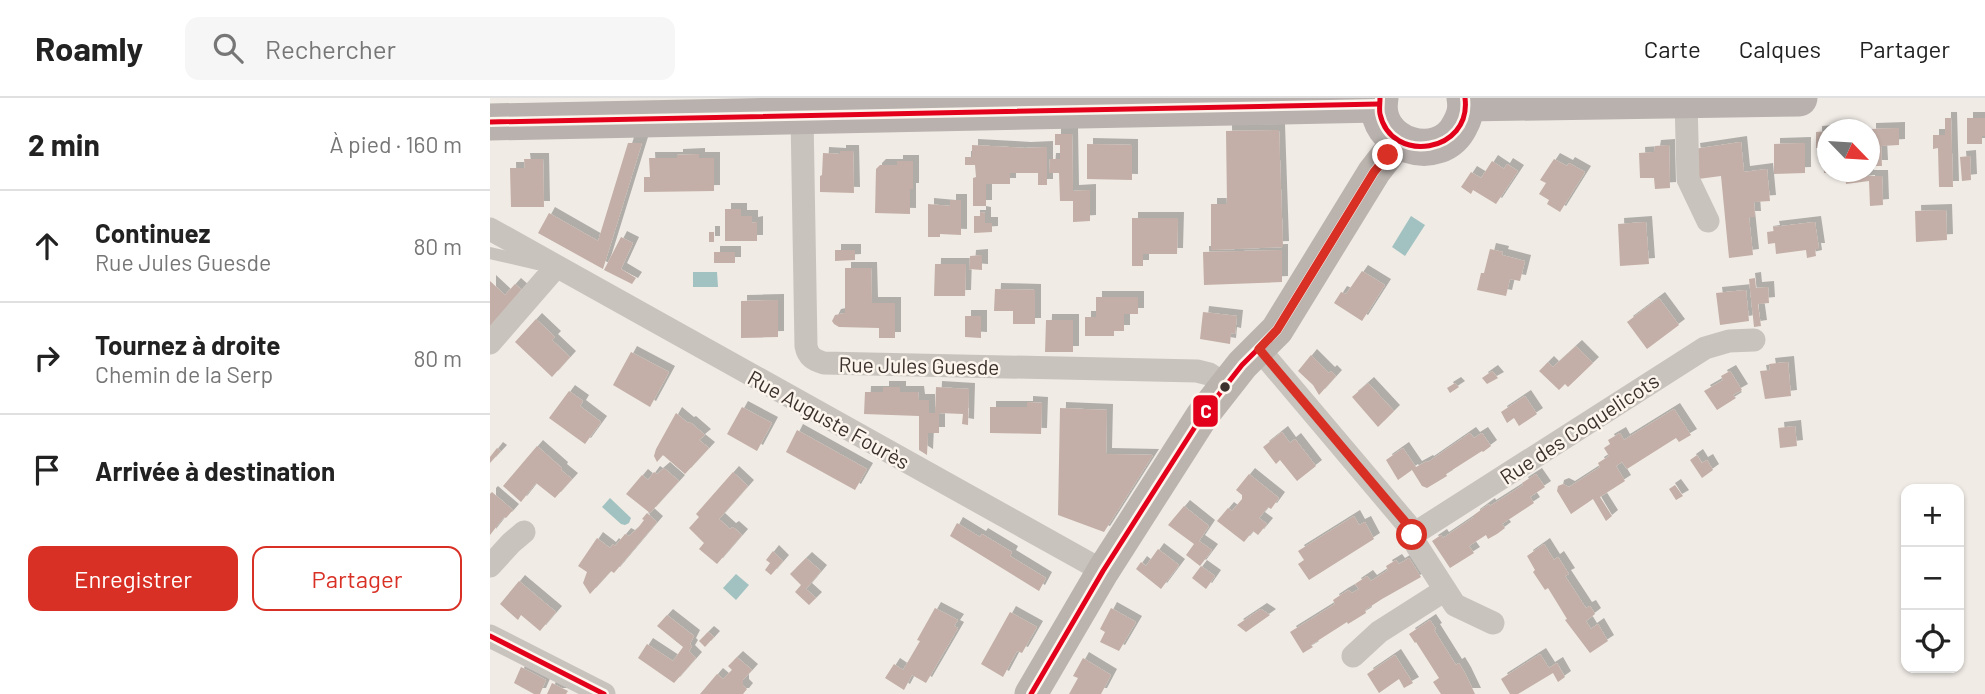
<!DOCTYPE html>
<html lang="fr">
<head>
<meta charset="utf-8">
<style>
  :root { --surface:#fff; --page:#f6f6f6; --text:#222; --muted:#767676; --line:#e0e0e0; --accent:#d93025 }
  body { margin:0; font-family:Barlow,sans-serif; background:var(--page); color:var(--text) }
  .controls { position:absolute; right:21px; bottom:21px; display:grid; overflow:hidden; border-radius:14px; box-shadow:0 2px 5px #0004 }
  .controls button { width:63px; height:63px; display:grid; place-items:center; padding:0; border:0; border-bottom:2px solid var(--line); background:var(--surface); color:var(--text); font:35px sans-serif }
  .compass { position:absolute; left:1327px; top:21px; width:63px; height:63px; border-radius:50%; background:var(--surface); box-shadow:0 2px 5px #0004; rotate:115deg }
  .stop { position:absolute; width:21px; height:21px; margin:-16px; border:5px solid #d93025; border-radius:50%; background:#fff }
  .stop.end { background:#d93025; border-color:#fff; box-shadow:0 2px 7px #0008 }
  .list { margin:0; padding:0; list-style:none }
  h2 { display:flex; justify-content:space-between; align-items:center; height:91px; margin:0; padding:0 28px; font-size:30px }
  h2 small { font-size:23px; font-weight:400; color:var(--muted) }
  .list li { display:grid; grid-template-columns:46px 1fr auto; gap:21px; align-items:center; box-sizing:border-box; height:112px; padding:0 28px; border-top:2px solid var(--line) }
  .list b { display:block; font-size:26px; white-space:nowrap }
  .list p { margin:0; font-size:23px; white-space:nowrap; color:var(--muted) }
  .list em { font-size:23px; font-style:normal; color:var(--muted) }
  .actions { display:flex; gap:14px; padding:21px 28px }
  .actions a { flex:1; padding:16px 0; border:2px solid var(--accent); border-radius:14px; text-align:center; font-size:24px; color:var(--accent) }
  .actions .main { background:var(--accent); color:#fff }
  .icon { flex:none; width:38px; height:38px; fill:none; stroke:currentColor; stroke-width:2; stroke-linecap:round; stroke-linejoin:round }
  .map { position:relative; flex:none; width:1495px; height:596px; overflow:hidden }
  header { display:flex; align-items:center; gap:42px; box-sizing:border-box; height:98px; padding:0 35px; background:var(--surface); border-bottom:2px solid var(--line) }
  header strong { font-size:33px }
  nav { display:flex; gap:38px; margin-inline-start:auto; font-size:24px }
  .search { width:490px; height:63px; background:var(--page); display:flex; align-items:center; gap:18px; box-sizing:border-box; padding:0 24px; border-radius:14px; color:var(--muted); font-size:26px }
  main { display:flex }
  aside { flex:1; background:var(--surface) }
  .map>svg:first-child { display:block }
</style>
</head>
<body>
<header>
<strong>Roamly</strong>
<div class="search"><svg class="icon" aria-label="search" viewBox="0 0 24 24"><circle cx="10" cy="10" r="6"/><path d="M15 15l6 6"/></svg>Rechercher</div>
<nav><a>Carte</a><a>Calques</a><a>Partager</a></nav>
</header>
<main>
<aside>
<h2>2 min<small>À pied · 160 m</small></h2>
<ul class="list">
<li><svg class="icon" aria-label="ahead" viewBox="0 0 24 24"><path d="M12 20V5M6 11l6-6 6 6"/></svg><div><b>Continuez</b><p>Rue Jules Guesde</p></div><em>80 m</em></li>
<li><svg class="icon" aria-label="right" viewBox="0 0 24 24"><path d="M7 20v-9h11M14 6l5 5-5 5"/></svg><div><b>Tournez à droite</b><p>Chemin de la Serp</p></div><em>80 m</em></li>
<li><svg class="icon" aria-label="arrive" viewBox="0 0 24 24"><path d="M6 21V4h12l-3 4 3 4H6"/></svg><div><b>Arrivée à destination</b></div></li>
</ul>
<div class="actions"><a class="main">Enregistrer</a><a>Partager</a></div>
</aside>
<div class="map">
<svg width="1495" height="596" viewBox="0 0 1495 596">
  <defs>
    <filter id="shadow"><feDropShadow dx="6" dy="-6" stdDeviation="0" flood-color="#0004"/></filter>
  </defs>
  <rect width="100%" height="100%" fill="#f0ebe5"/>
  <g fill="#a1c2c1">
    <path d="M921,118L935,127L915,158L902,149Z"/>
    <path d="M203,174H227L228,189H203Z"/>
    <path d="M120,400L141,420L139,425L135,427L131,426L112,409Z"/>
    <path d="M246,476L259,487L246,502L233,490Z"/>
  </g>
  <g fill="#c3afa7" filter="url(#shadow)">
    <path d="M1455,20H1461L1463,89H1449L1448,50L1443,51V37H1455Z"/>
    <path d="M1477,20H1495V38H1492V46H1477Z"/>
    <path d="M1409,30V47L1391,48L1392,68H1382L1383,70L1380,71V31Z"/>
    <path d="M789,32L793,149L721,152V106H737L736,33Z"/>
    <path d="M1338,33V75H1334L1333,50H1326V34Z"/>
    <path d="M565,36H582L583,93L600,92V123L583,124V103H570L569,75H559L560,61H570V47H565Z"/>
    <path d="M1251,44L1254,74L1277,71L1280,103L1264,104L1265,119H1259L1263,157L1239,160L1231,78L1208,81L1204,51Z"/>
    <path d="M138,45H152L113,171L48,135L59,115L108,143Z"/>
    <path d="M1315,45V75L1284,76V46Z"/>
    <path d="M597,46L642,47V82L597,81Z"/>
    <path d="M482,47L535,50L557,49V87H548V75H520V86H496V108H483V80L486,79L485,67H475V59H482Z"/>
    <path d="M1179,47L1180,90L1165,91L1164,80H1150L1149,55L1164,54L1165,48Z"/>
    <path d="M350,53H363L364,95L330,94V78L332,77L333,55L350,56Z"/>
    <path d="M209,56V60H224V93L154,94V79H160L159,60H187V57Z"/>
    <path d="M1480,58L1481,82L1472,83L1470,59Z"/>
    <path d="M34,61H53L54,109H21L20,70H35Z"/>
    <path d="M1064,61L1077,68L1079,65L1095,74L1070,114L1057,106L1059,102L1049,96L1056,85L1050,82Z"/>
    <path d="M407,63H423V91H420V116L385,115L386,71L390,67H407Z"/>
    <path d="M1002,63L1014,71L1017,66L1028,73L1006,106L983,92L981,96L971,89L981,74L991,80Z"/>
    <path d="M1355,74H1378V78H1392L1393,107L1380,108L1379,83L1356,86Z"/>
    <path d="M460,102H471V137L450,136V139H438V106L460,108Z"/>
    <path d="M235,111H251V118H262V125L267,124V143H235Z"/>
    <path d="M1456,112L1457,142L1426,144L1425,113Z"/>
    <path d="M490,114L495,115V125H502V134L484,135V118H490Z"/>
    <path d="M642,120H688L687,156H653V168H642Z"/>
    <path d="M1156,124L1159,166L1130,168L1128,126Z"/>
    <path d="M1325,124L1329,151H1325L1326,158L1317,160L1316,152L1286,156L1285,145L1278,146L1277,134L1284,133L1283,129Z"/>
    <rect x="219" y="134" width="5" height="10"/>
    <path d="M131,139L143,145L131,171L146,180L142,186L114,172Z"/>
    <path d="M1000,151L1013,154L1012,157L1035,163L1030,183L1020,181L1016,198L987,192L991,175H994Z"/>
    <path d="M345,152H365V162L345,163Z"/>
    <path d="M792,152V184L714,187L713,154Z"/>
    <rect x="224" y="154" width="21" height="11"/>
    <path d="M492,157V172L479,171L480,158Z"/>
    <path d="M445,166H476L475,198H444Z"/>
    <path d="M355,170H381L382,205H405V240H389V230L349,229L344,226L342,223L345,217L355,215Z"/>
    <path d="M872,173L895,187L872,223L844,205L851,194L856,196Z"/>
    <path d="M1265,180L1266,190L1278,189L1279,205L1268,206L1271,228L1264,229L1259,181Z"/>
    <path d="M0,183L15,197L25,186L34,194L0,232Z"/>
    <path d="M505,191L545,192V226H523V213H504Z"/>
    <path d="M1256,192L1259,223L1230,227L1226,195Z"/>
    <path d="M606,199H648V216H634V233H624V238H595V219H606Z"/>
    <path d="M1169,200L1189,227L1157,251L1137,224Z"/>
    <path d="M288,202V239L251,240V203Z"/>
    <path d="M713,214L747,218L745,236L741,235L740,246L710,241Z"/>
    <path d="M475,218H491V240L475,239Z"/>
    <path d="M46,221L65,239L62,242L80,259L62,279L25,244Z"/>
    <path d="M556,222H583V254H555Z"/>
    <path d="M1086,248L1103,265L1078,289L1075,286L1069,292L1049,273L1058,264L1063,269Z"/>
    <path d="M141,254L179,274L160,309L123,287Z"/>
    <path d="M821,257L839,275L841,273L846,278L829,297L823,287L808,273Z"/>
    <path d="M1298,264L1301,298L1275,301L1270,273L1280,272L1279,266Z"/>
    <path d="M1002,273L1008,280L997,286L992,280Z"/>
    <path d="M1240,273L1252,292L1243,297L1246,300L1227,312L1214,293L1233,282L1231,278Z"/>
    <path d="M878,285L904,313L888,329L862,299Z"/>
    <path d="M965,285L969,289L960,295L957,290Z"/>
    <path d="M393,289H410V294H428L429,302H439V315H445L446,289L479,291L478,327L472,326L473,316L449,315V335H438L437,357L429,352V318L374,316L375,294H393Z"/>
    <path d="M79,293L93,303L90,308L111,324L95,346L59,320Z"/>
    <path d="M1035,298L1047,316L1029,328L1024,320L1017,325L1011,314Z"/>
    <path d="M537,304L552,305L551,336L500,335V309H537Z"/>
    <path d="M252,309L282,325L267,353L237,336Z"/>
    <path d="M570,310L617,312L616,356L663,357L614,434L568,417Z"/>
    <path d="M1184,311L1201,337L1189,344L1186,340L1137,371L1132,364L1126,368L1135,383L1110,399L1122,418L1116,423L1103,401L1081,416L1067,393L1068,388L1073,386L1079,389L1110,369L1108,365L1119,358L1114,350L1120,346L1118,342L1130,335L1134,342Z"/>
    <path d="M186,315L198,325L200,324L215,337L209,342L219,350L195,376L173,357L167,364L164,358L166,351Z"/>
    <path d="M1305,328L1307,348L1290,350L1288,330Z"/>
    <path d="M307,332L377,371L365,392L296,354Z"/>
    <path d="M792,334L800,345L805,341L826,368L807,383L790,362L786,366L773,349Z"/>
    <path d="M980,335L984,340L992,335L1001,348L993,354L992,353L956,376L957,378L937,390L932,388L922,372L908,382L896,362L913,350L926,369L937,363L938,364Z"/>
    <path d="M47,348L72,370L71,372L82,381L65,400L46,385L31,404L13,388Z"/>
    <path d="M7,350L11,353L0,365V359Z"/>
    <path d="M1207,357L1212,365L1217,362L1223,372L1212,380L1200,362Z"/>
    <path d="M174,370L189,383L160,415L136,396L152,377L158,382L164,374L167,376Z"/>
    <path d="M243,374L258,388L229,421L240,431L243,429L252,437L227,466L209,451L214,445L199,430L209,419L206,416Z"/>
    <path d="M759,376L789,400L781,411L778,409L769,420L777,426L768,437L763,433L754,444L727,423L738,410L742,413L752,401V397L746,392Z"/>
    <path d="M1046,376L1055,389L1040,399L1044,405L1012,426L1015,430L1007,436L998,441L996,437L979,448L984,455L960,470L942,443L951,437L953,440L984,419V417L999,406L1000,408L1033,387L1032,385Z"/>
    <path d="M1185,387L1193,398L1186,402L1179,391Z"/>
    <path d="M2,394L23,412L16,420L14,419L0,437V396Z"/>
    <path d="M694,408L719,428L709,443L722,452L710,468L696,457L704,446L678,427Z"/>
    <path d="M157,415L167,424L124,475L121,473L100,496L93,485L97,474L88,468L107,440L120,450L123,446L125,448L135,436L139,438L148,430L154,422L152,421Z"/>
    <path d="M864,418L869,427L875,424L884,441L819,482L808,466L814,462L808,453Z"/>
    <path d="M467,425L490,439L492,436L522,454L520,458L556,480L549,493L460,438Z"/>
    <path d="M1054,446L1064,462L1068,459L1079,476L1075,478L1096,510L1100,508L1105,516L1096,523L1101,531L1108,526L1118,543L1100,555L1075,522L1077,521L1058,490L1055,492L1043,474L1045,472L1037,458Z"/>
    <path d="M668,451L689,467L671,491L646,471L651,464L656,468Z"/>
    <path d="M283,453L293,463L281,477L275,472L280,465L276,462Z"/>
    <path d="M316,460L331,473L316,491L326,500L319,507L305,494L311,487L300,476Z"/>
    <path d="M919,460L931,479L892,501L875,512L876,515L858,526L857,524L821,547L823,549L813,555L800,534L845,506L843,502L852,496L859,492L862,495L869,491L865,486L877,478L881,483L898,472L896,468L906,462L909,466Z"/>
    <path d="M711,468L725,478L716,491L702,480Z"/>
    <path d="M29,483L66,514L50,533L31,517L28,522L10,506Z"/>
    <path d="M445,510L468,522L464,528L468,530L436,585L422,577L414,592L395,580L404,566L413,572L430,543L427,542Z"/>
    <path d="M621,510L646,524L629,553L610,544L615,534L610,531Z"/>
    <path d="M771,511L780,517L756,534L747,527Z"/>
    <path d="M520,514L547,529L532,555L527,553L513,579L491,566Z"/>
    <path d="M177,517L204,538L200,546L202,548L199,553L206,560L184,585L148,560L157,546L183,563L193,549L167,528Z"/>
    <path d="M940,522L946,531L944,532L966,567L969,565L975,575L985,596H951L943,584L949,580L926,544L925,545L919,536Z"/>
    <path d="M218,534L224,539L215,549L209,543Z"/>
    <path d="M1050,556L1059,570L1067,565L1075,579L1068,584L1063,575L1028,596H1020L1011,581Z"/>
    <path d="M905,557L923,585L914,590L909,581L889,595L877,576Z"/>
    <path d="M247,559L262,572L253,582V587L257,591L253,596H210L227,576L233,581L242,572L238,568Z"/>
    <path d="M593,560L621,577L611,596H579L588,580L583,578Z"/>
    <path d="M31,569L56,582L50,596H44L24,585Z"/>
    <path d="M62,585L78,593L76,596H57Z"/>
  </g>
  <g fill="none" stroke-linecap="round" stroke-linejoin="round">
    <path stroke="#c9c3be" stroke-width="12" d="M0,155L47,166"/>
    <g stroke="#c9c3be" stroke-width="23">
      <path d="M1196,2L1198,81L1218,123"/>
      <path d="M312,18L316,248C318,259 324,262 334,265L707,273L719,276L736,287"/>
      <path d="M0,131L613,473"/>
      <path d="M0,245L66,169"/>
      <path d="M769,251L917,426L927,448L965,507L1003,525"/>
      <path d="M922,437L1215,250L1239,243L1264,242"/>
      <path d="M0,468L21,445L34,434"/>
      <path d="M0,538L114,596"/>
      <path d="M863,558L889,534L955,492"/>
    </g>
    <path stroke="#bab3ae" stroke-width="33" d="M541,596L613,473L712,318L752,267L787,232L884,74L908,43"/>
    <g stroke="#b8b1ad" stroke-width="37">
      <path d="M890,0C881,47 950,69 970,27C975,18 977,9 975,0"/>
      <path d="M976,5L1309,0"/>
      <path d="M0,24L889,6"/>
    </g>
    <g stroke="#fbf5ee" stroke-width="10">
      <g id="bus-1">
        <path d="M890,0C890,5 889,12 890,16C901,67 982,55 975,0"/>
        <path d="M0,24L889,6"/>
        <path d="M0,538L114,596"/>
        <path d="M541,596L613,473L712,318L752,267L787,232L884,74L908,43"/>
      </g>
    </g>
    <use href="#bus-1" stroke="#e2001a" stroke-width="5"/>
  </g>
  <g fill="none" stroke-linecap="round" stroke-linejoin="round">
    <path stroke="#d93025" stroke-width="9" d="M898,57L884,74L787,232L769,251L917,426L922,437"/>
  </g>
  <circle fill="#3b302b" stroke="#fbf5ee" stroke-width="2.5" cx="735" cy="289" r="6"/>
  <g text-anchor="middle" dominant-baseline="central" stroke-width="5" stroke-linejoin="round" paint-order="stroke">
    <g font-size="21" fill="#3b302b" stroke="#fbf5ee">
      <text transform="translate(429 267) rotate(1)">Rue Jules Guesde</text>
      <text transform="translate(339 321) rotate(29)">Rue Auguste Fourès</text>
      <text transform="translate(1089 330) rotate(-33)">Rue des Coquelicots</text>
    </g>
  </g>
  <rect stroke="#fbf5ee" stroke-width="2.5" x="702" y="296" width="27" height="34" rx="7" fill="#e2001a"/>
  <g font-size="19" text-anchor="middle" font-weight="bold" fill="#fff">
    <text x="716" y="320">C</text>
  </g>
</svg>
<div class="controls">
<button>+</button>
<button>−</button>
<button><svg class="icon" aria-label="locate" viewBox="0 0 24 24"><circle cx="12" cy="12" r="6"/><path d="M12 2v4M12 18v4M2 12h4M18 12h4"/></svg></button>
</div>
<svg class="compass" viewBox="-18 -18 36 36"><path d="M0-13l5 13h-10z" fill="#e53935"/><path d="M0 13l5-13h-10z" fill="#767676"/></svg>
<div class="stop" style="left:922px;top:437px"></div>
<div class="stop end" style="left:898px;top:57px"></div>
</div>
</main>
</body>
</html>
